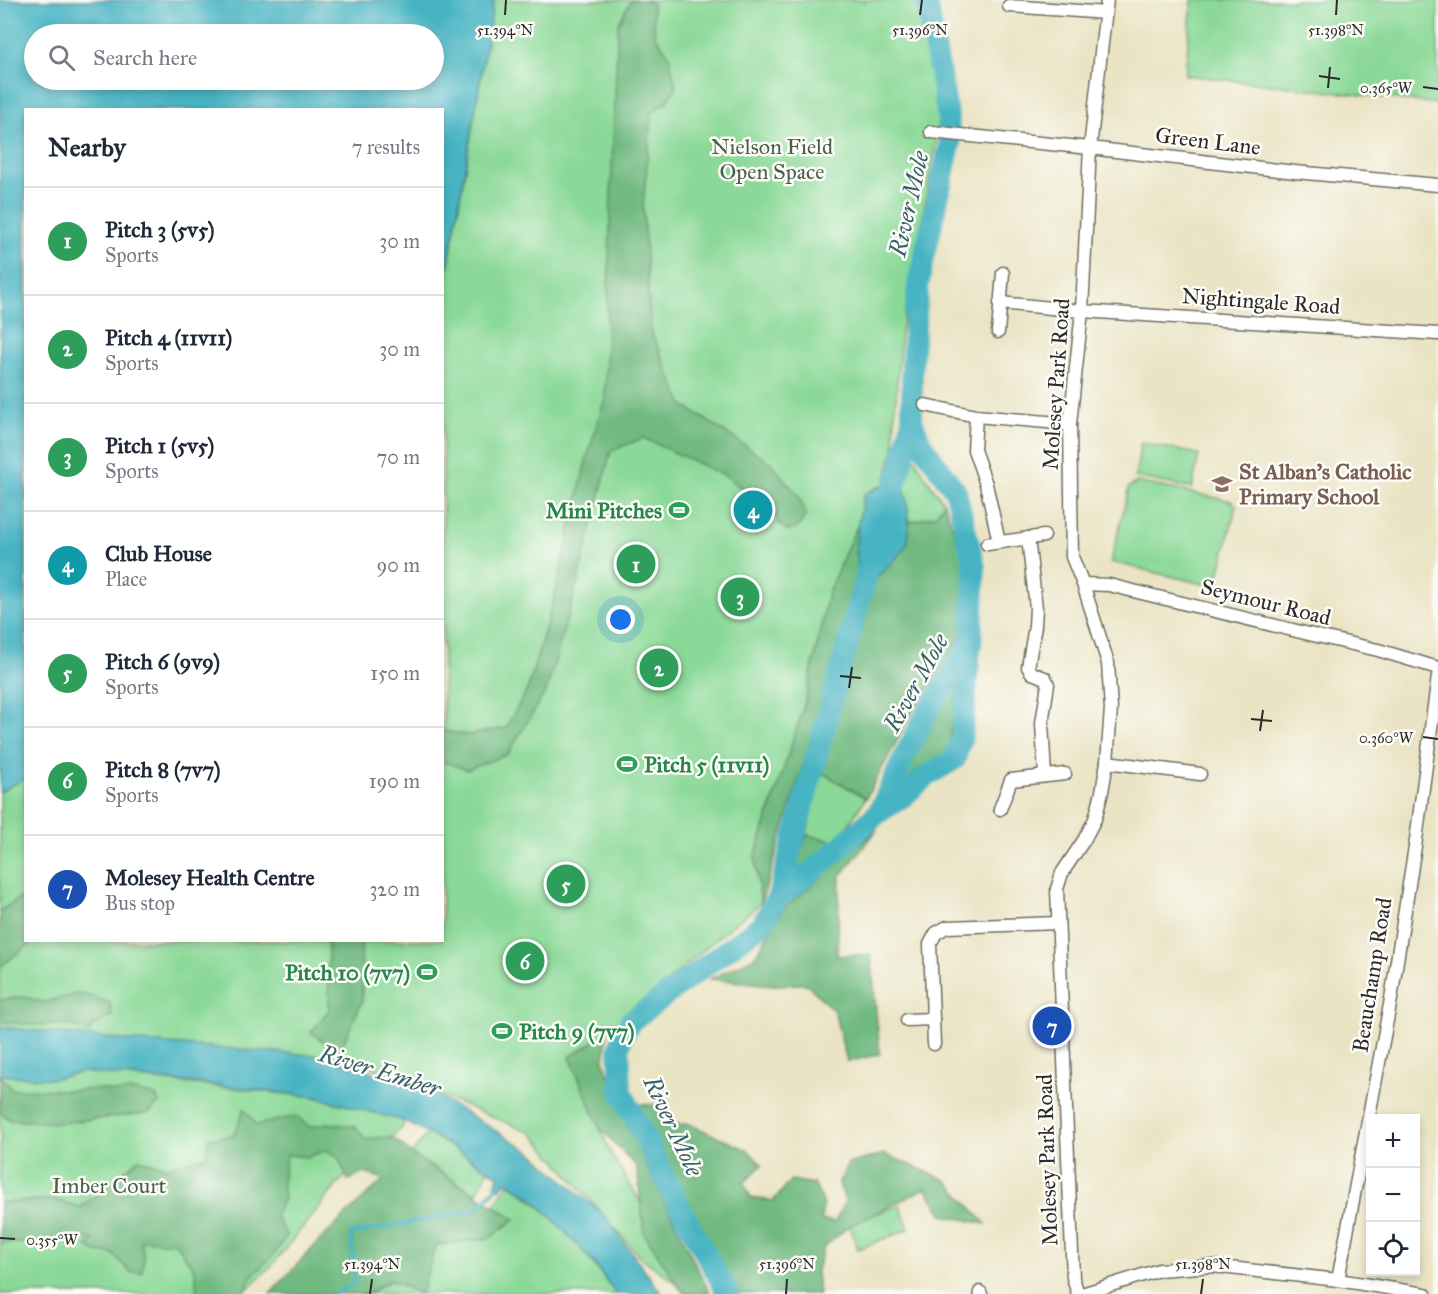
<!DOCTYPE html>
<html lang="en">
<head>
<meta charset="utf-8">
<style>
  :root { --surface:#fff; --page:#f6f6f7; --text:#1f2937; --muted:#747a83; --line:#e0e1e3; --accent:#1a73e8 }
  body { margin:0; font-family:"IM FELL Great Primer",serif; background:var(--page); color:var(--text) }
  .controls { position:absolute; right:18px; bottom:18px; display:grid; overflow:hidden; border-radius:0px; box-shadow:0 3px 9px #0003 }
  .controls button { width:54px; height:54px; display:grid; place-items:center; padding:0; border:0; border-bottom:2px solid var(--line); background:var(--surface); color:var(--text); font:30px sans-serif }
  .you { position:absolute; left:621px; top:620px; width:21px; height:21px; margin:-15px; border:4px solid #fff; border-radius:50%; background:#1a73e8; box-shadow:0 0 0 9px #1a73e833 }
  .badge { display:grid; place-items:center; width:39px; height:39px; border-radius:50%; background:var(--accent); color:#fff; font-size:20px; font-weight:700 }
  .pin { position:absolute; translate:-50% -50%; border:3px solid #fff; box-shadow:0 2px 6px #0006 }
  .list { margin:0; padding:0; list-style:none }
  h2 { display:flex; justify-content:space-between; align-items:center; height:78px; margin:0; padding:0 24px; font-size:26px }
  h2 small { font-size:20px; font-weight:400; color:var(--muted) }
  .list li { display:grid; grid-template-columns:39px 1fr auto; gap:18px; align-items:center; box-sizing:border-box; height:108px; padding:0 24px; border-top:2px solid var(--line) }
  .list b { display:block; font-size:22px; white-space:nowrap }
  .list p { margin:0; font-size:20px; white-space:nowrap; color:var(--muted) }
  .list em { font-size:20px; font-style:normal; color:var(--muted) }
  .icon { flex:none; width:33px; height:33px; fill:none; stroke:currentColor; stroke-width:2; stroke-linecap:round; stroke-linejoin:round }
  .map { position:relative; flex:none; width:1438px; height:1294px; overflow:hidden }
  .search { position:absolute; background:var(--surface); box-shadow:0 3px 9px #0003; left:24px; top:24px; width:420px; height:66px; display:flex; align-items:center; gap:15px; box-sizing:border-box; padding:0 21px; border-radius:33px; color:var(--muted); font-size:22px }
  .panel { position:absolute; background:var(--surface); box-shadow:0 3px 9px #0003; left:24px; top:108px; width:420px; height:834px; border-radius:0px }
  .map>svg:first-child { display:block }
</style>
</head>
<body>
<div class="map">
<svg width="1438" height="1294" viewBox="0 0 1438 1294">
  <rect width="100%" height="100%" fill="#fdfcf7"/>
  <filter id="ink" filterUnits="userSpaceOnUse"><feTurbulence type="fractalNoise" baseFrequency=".0167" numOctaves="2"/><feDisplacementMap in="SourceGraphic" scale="12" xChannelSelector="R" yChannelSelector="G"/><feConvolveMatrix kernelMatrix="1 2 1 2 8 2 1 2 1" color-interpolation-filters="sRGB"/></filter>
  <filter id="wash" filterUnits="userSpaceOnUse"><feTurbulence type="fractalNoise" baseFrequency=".008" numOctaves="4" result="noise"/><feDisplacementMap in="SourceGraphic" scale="24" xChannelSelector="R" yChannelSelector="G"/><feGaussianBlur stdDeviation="1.35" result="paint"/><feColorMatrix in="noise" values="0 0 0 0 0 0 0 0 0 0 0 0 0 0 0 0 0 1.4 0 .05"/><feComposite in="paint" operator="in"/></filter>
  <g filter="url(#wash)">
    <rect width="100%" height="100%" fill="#eae4c5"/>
    <g fill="#8bd998" stroke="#5b8262" stroke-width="1.5">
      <path d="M494,0H923L926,41L938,118V133L901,334L895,410L894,448L884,484L864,494L858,524L829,590L805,703L755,856L761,903L722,934L607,1033L570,1057L611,1154L697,1294H692L639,1256L532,1133L340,1054L344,1063L323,1056L143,1042L0,1027V967L34,941H328L329,1010L362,1001L361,941L442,940L443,761L467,770L546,689L577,584L593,519L553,603L528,688L506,728L468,735L443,731V298Z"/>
      <path d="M1192,0H1438V104L1185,75Z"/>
      <path d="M1141,443L1199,454L1192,488L1135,477Z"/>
      <path d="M914,457L927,479L944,503L936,515L910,522L903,482Z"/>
      <path d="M1137,482L1232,501L1236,506L1216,587L1111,562L1129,487Z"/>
      <path d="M819,771L866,798L837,842L807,835Z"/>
      <path d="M25,778V895L0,911V792Z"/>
      <path d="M82,1072L315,1097L404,1121L402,1128L341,1180L273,1264L242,1294H0V1075L52,1079Z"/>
      <path d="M428,1133L489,1170L476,1194L411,1154Z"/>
      <path d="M509,1183C552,1211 587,1253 616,1294H368L390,1280L421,1294L436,1245L490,1238L515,1219L494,1206Z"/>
      <path d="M900,1205L909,1229L858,1249L849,1224Z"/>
    </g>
    <g fill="#70b980" stroke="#4e7256" stroke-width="1.5">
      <path d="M631,0H642L652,2L655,35L669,55L676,87L667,102L652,112L643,206L651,332L683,405L770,462L800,498L806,515L798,527L788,531L780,525L774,514L726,476L643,438L611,451L577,584L547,689L508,754L467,770L443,761V731L468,735L506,728L528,688L553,603L586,461L605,398L611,190L618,25Z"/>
      <path d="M944,503L962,554L968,585L961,637L913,711L866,798L819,771L869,584L906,545L910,522L936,515Z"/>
      <path d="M858,524L856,547L859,583L761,903L755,857L805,703L829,590Z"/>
      <path d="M961,670L948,752L893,794Z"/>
      <path d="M877,830L840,877L837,956L871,954L880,1054L847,1062L834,1011L807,984L773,985L710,979L755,957L783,909Z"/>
      <path d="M807,835L837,842L791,877Z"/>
      <path d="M25,895L26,940L34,941L0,967V911Z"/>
      <path d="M328,941H361L362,1001L339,1053L311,1032L329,1010Z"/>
      <path d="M81,993L110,1003L112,1015L93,1026L89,1032L70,1025H37L0,1022V1000L23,997L45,1002Z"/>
      <path d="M607,1033L604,1061L621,1113L710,1294H685L678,1286L644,1233L637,1167L600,1128L570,1057Z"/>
      <path d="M0,1075L12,1089L65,1090L101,1089L113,1092L134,1091L156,1096L159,1103L149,1113L59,1123L10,1120L0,1112Z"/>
      <path d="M635,1104L658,1105L660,1125L689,1124L748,1150L762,1165L744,1183L751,1198L773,1201L791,1180L814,1184L823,1202L821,1220L835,1222L845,1201L839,1183L848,1164L884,1154L946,1180L986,1224L943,1215L926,1188L848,1227L824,1247L816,1273L819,1294H737Z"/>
      <path d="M244,1109L257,1125L296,1116L310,1127L327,1123L356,1127L366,1140C391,1134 393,1136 411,1154L515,1219L490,1238L436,1245L421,1294L390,1280L368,1294H270L321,1239L384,1179L364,1173L348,1180L338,1157L327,1150L307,1157L287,1155L282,1182L284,1199L275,1215L287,1236L273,1256L251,1277L244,1294H197L195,1271L176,1243L141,1240L144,1258L142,1273L130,1272L113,1254L96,1252L86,1246L93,1239H57L40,1246L24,1243H0V1203L51,1199L81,1207L115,1179L138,1159L168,1167L206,1156L209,1138L234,1135Z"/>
    </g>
    <g fill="#47b4c3" stroke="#397077" stroke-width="1.5" fill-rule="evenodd">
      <path d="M0,0H494L443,298L442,110H26V778L0,792ZM34,34H434V80H34Z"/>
      <path d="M896,480L903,482C907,499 914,532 905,547C895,561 881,573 869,584L859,583L856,547L858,524L864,494Z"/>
      <path d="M0,1027L143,1042L323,1056L434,1094L530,1151L604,1215L662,1294H616L595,1264L552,1218L529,1196L506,1181L500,1189L495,1185L499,1176L443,1141L404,1121L315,1097L226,1086L82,1072L52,1079L0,1075Z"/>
    </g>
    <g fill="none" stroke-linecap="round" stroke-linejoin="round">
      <path stroke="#47b4c3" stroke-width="4" d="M336,1294L355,1283L351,1234L476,1210L500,1184"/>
      <g stroke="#47b4c3" stroke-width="22">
        <path d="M886,508L900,470L912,421V364L918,284L950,144L948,117L931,25L927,0"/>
        <path d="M878,813L903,797L925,777L955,759L962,736L970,648"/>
        <path d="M778,897L826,860L878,813L906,753L928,711L971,644L975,568L956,492L921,443L912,421"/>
        <path d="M728,1294L678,1204L621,1091L619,1048L623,1035L630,1022L762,924L778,897L872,554"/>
      </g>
    </g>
  </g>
  <g filter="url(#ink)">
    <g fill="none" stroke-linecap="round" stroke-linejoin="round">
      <g stroke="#6e6c61" stroke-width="15">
        <g id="minor">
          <path d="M1009,6L1106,13"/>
          <path d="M931,132L1090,148L1295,172L1438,185"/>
          <path d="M1000,303L1082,311L1438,334"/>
          <path d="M998,332L1003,273"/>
          <path d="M925,405L976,416L1070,424"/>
          <path d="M976,416L974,450L986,484L999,542"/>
          <path d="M1028,538L1036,608L1035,626L1028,667L1032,673L1045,678L1048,684L1042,723L1045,776"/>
          <path d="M987,544L1044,536"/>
          <path d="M1083,584L1109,585L1313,635L1378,650L1438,668"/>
          <path d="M1107,762L1200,774"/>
          <path d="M1000,809L1011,780L1065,774"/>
          <path d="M907,1020L933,1019"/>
          <path d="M934,1044L930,944L936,933L947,927L1058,923"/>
          <path d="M1338,1280L1391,999L1416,840L1438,676"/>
          <path d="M980,1292L981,1294"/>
          <path d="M1078,1294L1073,1278L1057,889L1062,873L1084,840L1095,819L1102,792L1107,762L1111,709L1108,663L1083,584L1072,557L1070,424L1082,311L1090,148L1107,0"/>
          <path d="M1082,1294L1159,1270L1212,1266L1338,1280L1425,1294"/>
        </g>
      </g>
      <use href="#minor" stroke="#fff" stroke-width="12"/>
    </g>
  </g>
  <path fill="none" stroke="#2b2b2b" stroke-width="2" d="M505,15L506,0M920,15L922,0M1336,15L1337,0M1319,76L1340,79M1423,87L1438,89M1328,88L1330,67M840,676L861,678M849,688L852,667M1251,719L1272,721M1260,731L1263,710M1423,737L1438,739M0,1238L15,1239M370,1294L372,1279M786,1294L787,1279M1201,1294L1203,1279"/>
  <defs>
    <g id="school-bare" transform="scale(1.62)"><path d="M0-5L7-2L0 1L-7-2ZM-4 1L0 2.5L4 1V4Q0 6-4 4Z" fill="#8d6e63" stroke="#fdfcf7" stroke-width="2.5" paint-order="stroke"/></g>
    <g id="stadium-bare" transform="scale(1.62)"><path d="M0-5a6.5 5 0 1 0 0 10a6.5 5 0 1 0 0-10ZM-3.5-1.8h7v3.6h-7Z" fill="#2e9e5b" stroke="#fdfcf7" stroke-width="2.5" paint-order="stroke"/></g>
  </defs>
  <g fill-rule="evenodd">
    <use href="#school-bare" x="1222" y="484"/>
    <use href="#stadium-bare" x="679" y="510"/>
    <use href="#stadium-bare" x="627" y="764"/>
    <use href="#stadium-bare" x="427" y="972"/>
    <use href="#stadium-bare" x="502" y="1031"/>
  </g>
  <g text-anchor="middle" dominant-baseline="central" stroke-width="5" stroke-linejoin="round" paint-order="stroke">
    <g font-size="22" fill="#2b2b2b" stroke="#fdfcf7">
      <text transform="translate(1208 141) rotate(7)">Green Lane</text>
      <text transform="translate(1261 301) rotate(4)">Nightingale Road</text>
      <text transform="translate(1056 384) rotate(-86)">Molesey Park Road</text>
      <text transform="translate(1266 602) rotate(14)">Seymour Road</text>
      <text transform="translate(1372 975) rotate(-81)">Beauchamp Road</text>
      <text transform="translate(1047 1160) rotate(-92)">Molesey Park Road</text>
    </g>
    <g font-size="22" fill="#485f4c" stroke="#fdfcf7">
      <text x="772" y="146">Nielson Field<tspan x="772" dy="25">Open Space</tspan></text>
      <text x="109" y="1185">Imber Court</text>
    </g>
    <g font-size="22" font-weight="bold" fill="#785e54" stroke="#fdfcf7" text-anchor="start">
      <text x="1239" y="471">St Alban's Catholic<tspan x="1239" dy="25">Primary School</tspan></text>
    </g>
    <g font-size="22" font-weight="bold" fill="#27864d" stroke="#fdfcf7" text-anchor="end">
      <text x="662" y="510">Mini Pitches</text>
      <text x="644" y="764" text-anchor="start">Pitch 5 (11v11)</text>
      <text x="410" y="972">Pitch 10 (7v7)</text>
      <text x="519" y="1031" text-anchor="start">Pitch 9 (7v7)</text>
    </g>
    <g font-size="24" font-style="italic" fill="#366268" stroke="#fdfcf7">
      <text transform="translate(909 204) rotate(-77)">River Mole</text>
      <text transform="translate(916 683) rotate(-61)">River Mole</text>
      <text transform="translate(380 1071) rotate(17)">River Ember</text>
      <text transform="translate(673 1126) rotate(65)">River Mole</text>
    </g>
  </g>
  <g font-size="15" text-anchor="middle" fill="#2b2b2b" stroke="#fdfcf7" stroke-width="5" stroke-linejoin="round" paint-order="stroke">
    <text x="505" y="35">51.394°N</text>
    <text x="920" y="35">51.396°N</text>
    <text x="1336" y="35">51.398°N</text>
    <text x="1386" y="93">0.365°W</text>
    <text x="1386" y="743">0.360°W</text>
    <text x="52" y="1245">0.355°W</text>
    <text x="372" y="1269">51.394°N</text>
    <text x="787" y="1269">51.396°N</text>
    <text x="1203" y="1269">51.398°N</text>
  </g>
</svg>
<div class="controls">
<button>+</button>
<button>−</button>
<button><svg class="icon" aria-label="locate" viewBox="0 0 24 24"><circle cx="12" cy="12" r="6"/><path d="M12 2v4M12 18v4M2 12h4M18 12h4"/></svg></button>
</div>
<div class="you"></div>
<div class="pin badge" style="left:636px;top:564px;background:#2e9e5b">1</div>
<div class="pin badge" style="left:659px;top:668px;background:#2e9e5b">2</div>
<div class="pin badge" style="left:740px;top:597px;background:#2e9e5b">3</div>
<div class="pin badge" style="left:753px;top:510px;background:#0f9aa8">4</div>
<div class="pin badge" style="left:566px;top:884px;background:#2e9e5b">5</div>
<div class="pin badge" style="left:525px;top:961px;background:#2e9e5b">6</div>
<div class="pin badge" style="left:1052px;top:1026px;background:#1a4fb4">7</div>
<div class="search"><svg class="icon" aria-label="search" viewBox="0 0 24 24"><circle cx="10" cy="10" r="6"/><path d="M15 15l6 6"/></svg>Search here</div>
<section class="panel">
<h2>Nearby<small>7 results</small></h2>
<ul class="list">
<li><span class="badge" style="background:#2e9e5b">1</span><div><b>Pitch 3 (5v5)</b><p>Sports</p></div><em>30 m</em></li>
<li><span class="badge" style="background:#2e9e5b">2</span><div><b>Pitch 4 (11v11)</b><p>Sports</p></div><em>30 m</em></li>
<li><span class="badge" style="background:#2e9e5b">3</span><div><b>Pitch 1 (5v5)</b><p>Sports</p></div><em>70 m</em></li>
<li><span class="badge" style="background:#0f9aa8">4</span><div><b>Club House</b><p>Place</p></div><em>90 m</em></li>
<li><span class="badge" style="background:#2e9e5b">5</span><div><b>Pitch 6 (9v9)</b><p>Sports</p></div><em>150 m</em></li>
<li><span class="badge" style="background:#2e9e5b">6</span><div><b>Pitch 8 (7v7)</b><p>Sports</p></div><em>190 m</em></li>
<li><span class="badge" style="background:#1a4fb4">7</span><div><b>Molesey Health Centre</b><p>Bus stop</p></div><em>320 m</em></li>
</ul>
</section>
</div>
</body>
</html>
